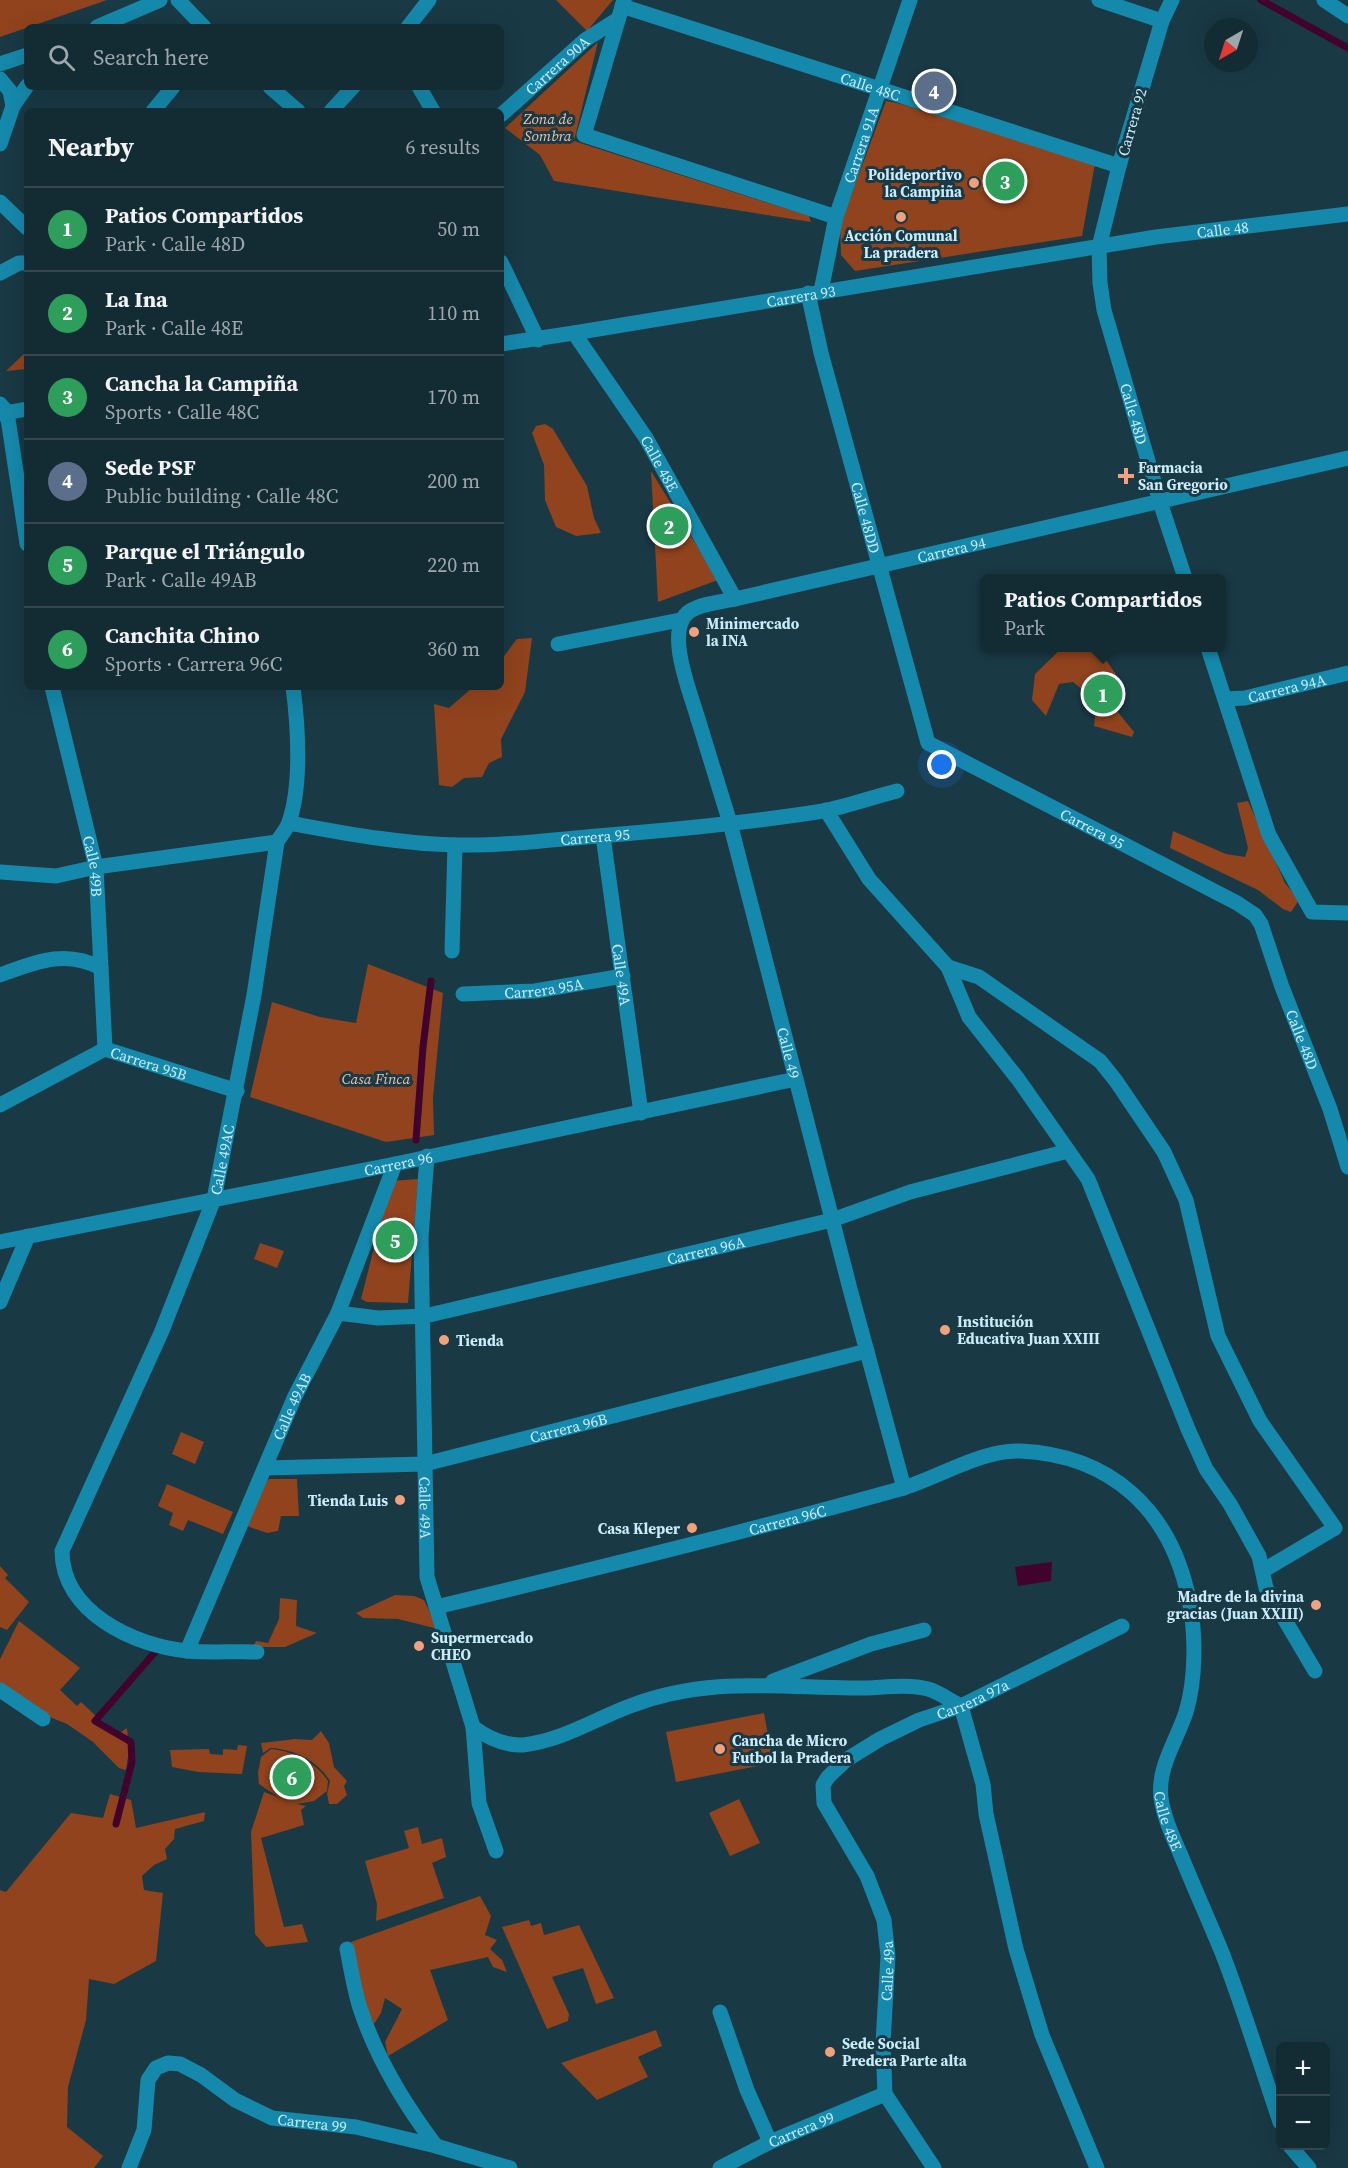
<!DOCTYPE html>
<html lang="en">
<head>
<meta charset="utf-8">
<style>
  :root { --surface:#132b33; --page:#1c333b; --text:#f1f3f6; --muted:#9da7ac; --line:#32474e; --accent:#f1a17d }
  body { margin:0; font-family:"Source Serif 4",serif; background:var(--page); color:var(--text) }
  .controls { position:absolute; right:18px; bottom:18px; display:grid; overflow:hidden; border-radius:9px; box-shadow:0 6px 24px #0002 }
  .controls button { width:54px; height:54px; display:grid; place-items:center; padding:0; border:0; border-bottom:2px solid var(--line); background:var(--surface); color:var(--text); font:30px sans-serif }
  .compass { position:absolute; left:1204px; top:18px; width:54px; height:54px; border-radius:50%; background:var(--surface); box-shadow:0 6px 24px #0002; rotate:219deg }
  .you { position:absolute; left:942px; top:765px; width:21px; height:21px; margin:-15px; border:4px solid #fff; border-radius:50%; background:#1a73e8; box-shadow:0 0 0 9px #1a73e833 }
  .badge { display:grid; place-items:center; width:39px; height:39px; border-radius:50%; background:var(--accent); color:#fff; font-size:20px; font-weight:700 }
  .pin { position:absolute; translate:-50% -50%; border:3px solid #fff; box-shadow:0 2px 6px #0006 }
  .popup { position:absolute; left:980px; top:574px; width:246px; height:78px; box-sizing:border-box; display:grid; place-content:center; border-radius:9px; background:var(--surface); filter:drop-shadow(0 2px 4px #0005); font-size:20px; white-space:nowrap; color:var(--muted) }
  .popup b { font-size:22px; color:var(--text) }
  .popup::after { content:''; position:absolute; left:50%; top:100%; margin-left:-12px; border:12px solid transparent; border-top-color:var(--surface) }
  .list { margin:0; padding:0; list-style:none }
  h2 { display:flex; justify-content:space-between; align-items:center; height:78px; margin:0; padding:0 24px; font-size:26px }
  h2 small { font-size:20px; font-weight:400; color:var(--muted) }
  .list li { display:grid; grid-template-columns:39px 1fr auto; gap:18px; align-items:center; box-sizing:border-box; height:84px; padding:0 24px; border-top:2px solid var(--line) }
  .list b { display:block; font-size:22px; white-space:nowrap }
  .list p { margin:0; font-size:20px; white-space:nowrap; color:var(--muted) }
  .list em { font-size:20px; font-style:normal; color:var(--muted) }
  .icon { flex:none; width:33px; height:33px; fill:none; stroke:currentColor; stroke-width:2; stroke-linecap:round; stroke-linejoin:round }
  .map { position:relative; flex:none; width:1348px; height:2168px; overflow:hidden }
  .search { position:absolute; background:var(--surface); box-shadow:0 6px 24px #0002; left:24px; top:24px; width:480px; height:66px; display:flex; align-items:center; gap:15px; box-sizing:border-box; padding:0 21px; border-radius:9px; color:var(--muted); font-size:22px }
  .panel { position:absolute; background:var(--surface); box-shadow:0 6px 24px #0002; left:24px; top:108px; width:480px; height:582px; border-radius:9px }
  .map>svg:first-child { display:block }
</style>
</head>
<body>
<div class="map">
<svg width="1348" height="2168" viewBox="0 0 1348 2168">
  <rect width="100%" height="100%" fill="#193944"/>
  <g fill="#90431c">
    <path d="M0,0H107L0,37Z"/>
    <path d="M556,0H613L587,31Z"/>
    <path d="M598,42L574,141L809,216L811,222L554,181L540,155L505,128Z"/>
    <path d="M886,101L901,104L1095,164L1082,236L855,271L841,255L840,225Z"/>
    <path d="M27,351V369L6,371Z"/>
    <path d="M545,424L553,429L587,486L594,518L601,533L576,536L556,527L545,500L544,465L532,433L536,426Z"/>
    <path d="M651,471L718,580L658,602Z"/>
    <path d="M532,638L525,692L501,739L502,757L489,763L482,777L464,778L452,787L439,785L434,704L449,708L473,687H501V660L517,639Z"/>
    <path d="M1062,648H1098L1125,688L1108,700L1134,732L1132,737L1094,726L1097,701L1073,682L1059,684L1046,716L1032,700L1035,674Z"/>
    <path d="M1248,801L1285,883L1299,900L1291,912L1283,909L1258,890L1170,848L1173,831L1226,854L1245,857L1248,848L1237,803Z"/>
    <path d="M368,964L443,993L433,1098L434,1135L386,1142L250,1097L272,1002L320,1017L356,1023Z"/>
    <path d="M418,1179L408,1303L367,1302L361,1299L391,1181Z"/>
    <path d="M260,1243L284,1251L277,1268L254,1259Z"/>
    <path d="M181,1432L204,1442L195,1464L172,1454Z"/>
    <path d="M269,1479H297L299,1516H281L278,1531L267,1533L247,1526L264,1484Z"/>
    <path d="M167,1484L233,1512L223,1534L188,1520L183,1531L169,1525L173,1513L158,1506Z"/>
    <path d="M0,1566L8,1575L5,1578L29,1602L7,1630L0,1627Z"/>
    <path d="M395,1595L414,1596L424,1600L438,1629L398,1619L363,1618L356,1613Z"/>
    <path d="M280,1598L297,1600L296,1626L317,1633L285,1647H253L256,1641L268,1643L279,1619Z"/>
    <path d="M19,1621L80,1668L60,1690L77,1706L81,1702L97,1717L98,1726L115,1736L127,1728L129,1750L126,1770L119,1768L93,1742L67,1724L52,1718L0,1684V1659Z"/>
    <path d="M764,1713L773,1763L676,1782L666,1732Z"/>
    <path d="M321,1731L329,1743L334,1767L347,1781L344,1786L347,1795L337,1804H329L327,1794L330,1781C318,1761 294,1749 270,1748L263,1753L261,1743L295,1739L312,1740Z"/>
    <path d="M238,1745L247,1746L242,1774L198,1772L172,1767L170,1750L209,1749L210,1754L223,1755V1749L237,1750Z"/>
    <path d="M271,1749C293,1751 317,1763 328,1781L327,1791L314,1801L297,1804L306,1806L301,1810L304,1825L261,1838L284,1927L302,1924L308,1942L266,1947L255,1934L251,1832L264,1792L297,1804L278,1797L259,1784L258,1773L261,1757Z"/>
    <path d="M110,1794L131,1800L136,1828L205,1812L204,1821L175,1829L174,1839L165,1849L167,1859L154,1865L142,1876L144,1890L163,1893L156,1961L114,1984L89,1979L86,2020L68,2087L67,2127L103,2156L94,2168H0V1890L6,1892L71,1813L103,1818Z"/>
    <path d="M739,1799L760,1843L730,1856L709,1813Z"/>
    <path d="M418,1827L422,1844L442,1838L446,1857L432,1863L444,1898L376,1921L377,1904L365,1861L409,1848L404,1831Z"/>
    <path d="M480,1896L491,1916L485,1935L497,1940L490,1949L502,1960L507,1972L493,1967L488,1957L430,1970L448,2020L388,2056L385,2042L402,2009L385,1998L381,2013L374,2024L365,2007L351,1942Z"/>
    <path d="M529,1920L531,1926L541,1923L544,1935L579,1925L614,1998L596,2004L583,1968L552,1977L569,2014L568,2021L547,2029L502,1927Z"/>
    <path d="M656,2030L662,2046L638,2057L648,2077L597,2100L561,2063Z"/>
  </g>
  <path fill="#41032d" d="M1052,1562L1051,1581L1018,1586L1015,1567Z"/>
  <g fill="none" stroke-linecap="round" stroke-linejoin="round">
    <g stroke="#41032d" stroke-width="7">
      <path d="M1261,0L1348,48"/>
      <path d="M416,1140L423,1047L431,981"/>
      <path d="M116,1824L132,1762L131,1742L95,1721L156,1651"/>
    </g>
    <g stroke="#1589ab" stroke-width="15">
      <path d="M178,0L204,27"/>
      <path d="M624,0L584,135L836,217"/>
      <path id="s1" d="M622,6L1119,166"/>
      <path id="s2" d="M1162,21L1119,166L1099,247L1100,283L1104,310L1160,502L1185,578"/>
      <path d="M97,27L160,0"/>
      <path d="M408,27L429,0"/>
      <path d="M0,64L27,55"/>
      <path d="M0,79L10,91L13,106"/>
      <path d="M270,87L298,111"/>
      <path d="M419,87L433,111"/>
      <path d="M153,111L173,87"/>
      <path d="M331,111L353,87"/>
      <path id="s3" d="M501,115L585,40L618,19"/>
      <path d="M0,144L13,106L27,86"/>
      <path d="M0,202L27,228"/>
      <path d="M501,262L538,340"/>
      <path d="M0,273L19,263H27"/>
      <path id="s4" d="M821,291L836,217L910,0"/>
      <path id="s5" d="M808,293L821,353L928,743L1237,903L1255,915L1261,924L1282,987L1330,1109L1348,1167"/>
      <path id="s6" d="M574,333L1156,237L1348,214"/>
      <path d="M0,404L7,412L27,544"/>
      <path id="s7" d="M735,599L1348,458"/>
      <path d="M558,644L680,620"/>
      <path d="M1208,648L1269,835L1312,912L1348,913"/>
      <path id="s8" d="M52,687L96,867L105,1049"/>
      <path id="s9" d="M1225,699L1245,698L1348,673"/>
      <path id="s10" d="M698,719L730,823L850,1289L904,1488"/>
      <path d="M826,810L869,879L948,967L969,1017L1018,1079L1088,1179L1188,1429L1206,1469L1230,1504L1259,1556L1266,1588L1315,1671"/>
      <path id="s11" d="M289,823C344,833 400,844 456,845C503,846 550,840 597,836C672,830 748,823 823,811C848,806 873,797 897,791"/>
      <path id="s12" d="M603,836L641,1113"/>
      <path d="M0,872L56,876L96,867L277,842"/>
      <path d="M452,951L455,845"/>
      <path d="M948,967L979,977L1100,1061L1116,1081L1164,1152L1186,1200L1218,1336L1260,1421L1335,1528L1264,1570"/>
      <path d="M0,975C36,962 65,949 101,968"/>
      <path id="s13" d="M463,994L535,991L623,976"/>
      <path id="s14" d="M0,1105L105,1049L237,1091"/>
      <path id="s15" d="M427,1156L421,1237L427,1577L473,1727L479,1803L496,1851"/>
      <path id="s16" d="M0,1242L395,1164L796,1079"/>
      <path d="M0,1302L28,1236"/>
      <path id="s17" d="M338,1313L378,1318L425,1316L832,1220L910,1192L1068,1151"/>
      <path id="s18" d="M265,1468L425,1464L867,1351"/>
      <path id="s19" d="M436,1607C591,1570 746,1532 900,1489C936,1479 982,1449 1020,1451C1111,1455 1171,1510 1189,1600C1196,1633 1196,1679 1186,1712C1177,1740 1157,1768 1161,1798C1164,1819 1174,1839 1182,1858C1195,1890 1210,1923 1223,1955C1244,2010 1261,2066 1280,2122"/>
      <path id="s20" d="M187,1651L295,1396L338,1313L395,1164"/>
      <path id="s21" d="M257,1652C234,1651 210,1653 188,1651C134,1646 62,1612 62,1551L161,1333L214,1199L254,995L277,842C281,835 287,829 289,822C302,785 298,725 293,687"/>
      <path d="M773,1681L871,1644L924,1630"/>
      <path d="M0,1690L43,1719"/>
      <path d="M473,1727C488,1738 504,1746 523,1745C561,1741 595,1719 630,1706C706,1677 773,1687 851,1688C877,1689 903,1683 928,1689C939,1692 951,1701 961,1706L983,1784L986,1814L1016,1949L1042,2035L1097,2168"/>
      <path d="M347,1949C351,1969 354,1989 360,2008C376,2057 405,2105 436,2146"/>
      <path d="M720,2012L747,2090L770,2142"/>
      <path d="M1290,2146L1309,2168"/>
      <path id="s22" d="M129,2168L144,2130L148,2080L156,2068L168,2063L180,2064L201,2075L235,2100L272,2118L356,2127L436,2146L510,2168"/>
      <path id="s23" d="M720,2168L770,2142L885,2094"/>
      <path id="s24" d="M934,2168L885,2094L883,2043L888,1956L884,1920L867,1876L824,1803L823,1785L828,1777L846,1760L880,1739L919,1720L961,1706L1122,1626"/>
    </g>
    <g stroke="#1589ab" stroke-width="15">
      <path d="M1099,0L1162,21L1172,0"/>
      <path d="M1324,0L1348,16"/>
      <path id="s25" d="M501,344L574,333L646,438L735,599C721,602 703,603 690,611C663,628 691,694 698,719"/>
      <path d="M0,414L27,409"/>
    </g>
  </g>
  <g fill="#f1a17d" stroke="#193944" stroke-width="2">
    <circle cx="974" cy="183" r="6"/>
    <circle cx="901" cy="217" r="6"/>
    <path d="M1123 467h6v6h6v6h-6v6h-6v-6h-6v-6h6z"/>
    <circle cx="694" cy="632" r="6"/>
    <circle cx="945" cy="1330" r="6"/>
    <circle cx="444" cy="1340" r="6"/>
    <circle cx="400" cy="1500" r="6"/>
    <circle cx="692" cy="1528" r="6"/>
    <circle cx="1316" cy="1605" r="6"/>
    <circle cx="419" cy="1646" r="6"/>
    <circle cx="720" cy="1749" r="6"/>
    <circle cx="830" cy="2052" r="6"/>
  </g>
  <g text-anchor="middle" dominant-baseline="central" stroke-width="6" stroke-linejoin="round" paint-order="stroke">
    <g font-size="15" fill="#c8ecfb" stroke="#193944">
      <text stroke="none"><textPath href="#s3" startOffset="75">Carrera 90A</textPath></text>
      <text stroke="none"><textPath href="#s1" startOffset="261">Calle 48C</textPath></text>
      <text transform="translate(1132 122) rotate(-74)">Carrera 92</text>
      <text stroke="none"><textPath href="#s4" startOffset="152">Carrera 91A</textPath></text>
      <text stroke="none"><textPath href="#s6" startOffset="657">Calle 48</textPath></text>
      <text stroke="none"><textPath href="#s6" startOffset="230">Carrera 93</textPath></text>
      <text stroke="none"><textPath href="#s2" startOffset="406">Calle 48D</textPath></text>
      <text stroke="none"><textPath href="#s25" startOffset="230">Calle 48E</textPath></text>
      <text stroke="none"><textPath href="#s5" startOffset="232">Calle 48DD</textPath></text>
      <text stroke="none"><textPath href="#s7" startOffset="222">Carrera 94</textPath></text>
      <text stroke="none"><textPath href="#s9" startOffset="63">Carrera 94A</textPath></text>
      <text stroke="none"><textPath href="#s5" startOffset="651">Carrera 95</textPath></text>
      <text stroke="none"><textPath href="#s11" startOffset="308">Carrera 95</textPath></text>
      <text stroke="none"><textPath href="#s8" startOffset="184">Calle 49B</textPath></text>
      <text stroke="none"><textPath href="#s12" startOffset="140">Calle 49A</textPath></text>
      <text stroke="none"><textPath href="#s13" startOffset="81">Carrera 95A</textPath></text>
      <text stroke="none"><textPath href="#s5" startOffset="969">Calle 48D</textPath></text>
      <text stroke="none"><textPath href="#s10" startOffset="346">Calle 49</textPath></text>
      <text stroke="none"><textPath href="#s14" startOffset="165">Carrera 95B</textPath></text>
      <text stroke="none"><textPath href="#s21" startOffset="668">Calle 49AC</textPath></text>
      <text stroke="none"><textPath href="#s16" startOffset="406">Carrera 96</textPath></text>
      <text stroke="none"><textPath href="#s17" startOffset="376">Carrera 96A</textPath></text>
      <text stroke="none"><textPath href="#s20" startOffset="266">Calle 49AB</textPath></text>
      <text stroke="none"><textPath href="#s18" startOffset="308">Carrera 96B</textPath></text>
      <text stroke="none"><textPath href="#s15" startOffset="352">Calle 49A</textPath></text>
      <text stroke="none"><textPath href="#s19" startOffset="362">Carrera 96C</textPath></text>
      <text stroke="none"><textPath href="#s24" startOffset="588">Carrera 97a</textPath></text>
      <text stroke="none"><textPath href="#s19" startOffset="1078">Calle 48E</textPath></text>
      <text stroke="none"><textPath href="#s24" startOffset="212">Calle 49a</textPath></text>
      <text stroke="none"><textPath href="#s22" startOffset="278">Carrera 99</textPath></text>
      <text stroke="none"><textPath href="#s23" startOffset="90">Carrera 99</textPath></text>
    </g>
    <g font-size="15" font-style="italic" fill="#f0c0ab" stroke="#193944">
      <text x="548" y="118">Zona de<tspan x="548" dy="17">Sombra</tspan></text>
      <text x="376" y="1078">Casa Finca</text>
    </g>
    <g font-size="15" font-weight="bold" fill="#c8ecfb" stroke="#193944" text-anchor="start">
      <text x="962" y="174" text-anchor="end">Polideportivo<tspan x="962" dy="17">la Campiña</tspan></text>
      <text x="901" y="235" text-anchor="middle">Acción Comunal<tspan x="901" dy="17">La pradera</tspan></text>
      <text x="1138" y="467">Farmacia<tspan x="1138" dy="17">San Gregorio</tspan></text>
      <text x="706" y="623">Minimercado<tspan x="706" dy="17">la INA</tspan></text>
      <text x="957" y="1321">Institución<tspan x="957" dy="17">Educativa Juan XXIII</tspan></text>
      <text x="456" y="1340">Tienda</text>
      <text x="388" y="1500" text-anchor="end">Tienda Luis</text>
      <text x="680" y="1528" text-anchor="end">Casa Kleper</text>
      <text x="1304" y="1596" text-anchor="end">Madre de la divina<tspan x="1304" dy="17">gracias (Juan XXIII)</tspan></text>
      <text x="431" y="1637">Supermercado<tspan x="431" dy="17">CHEO</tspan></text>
      <text x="732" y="1740">Cancha de Micro<tspan x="732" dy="17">Futbol la Pradera</tspan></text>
      <text x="842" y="2043">Sede Social<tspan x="842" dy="17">Predera Parte alta</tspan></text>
    </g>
  </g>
</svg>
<div class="controls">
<button>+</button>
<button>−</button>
</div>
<svg class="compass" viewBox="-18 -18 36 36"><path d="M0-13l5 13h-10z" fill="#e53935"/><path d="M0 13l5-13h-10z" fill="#9da7ac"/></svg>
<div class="you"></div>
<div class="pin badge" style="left:1103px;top:694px;background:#2e9e5b">1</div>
<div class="popup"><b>Patios Compartidos</b>Park</div>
<div class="pin badge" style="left:669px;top:526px;background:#2e9e5b">2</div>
<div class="pin badge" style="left:1005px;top:181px;background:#2e9e5b">3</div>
<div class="pin badge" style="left:934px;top:91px;background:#5c6f8a">4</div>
<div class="pin badge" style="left:395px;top:1240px;background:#2e9e5b">5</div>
<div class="pin badge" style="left:292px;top:1777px;background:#2e9e5b">6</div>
<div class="search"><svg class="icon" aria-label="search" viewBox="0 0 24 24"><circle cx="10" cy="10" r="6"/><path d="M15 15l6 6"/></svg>Search here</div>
<section class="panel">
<h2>Nearby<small>6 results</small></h2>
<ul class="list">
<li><span class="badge" style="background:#2e9e5b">1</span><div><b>Patios Compartidos</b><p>Park · Calle 48D</p></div><em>50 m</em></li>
<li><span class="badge" style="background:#2e9e5b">2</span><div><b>La Ina</b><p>Park · Calle 48E</p></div><em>110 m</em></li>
<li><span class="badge" style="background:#2e9e5b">3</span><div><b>Cancha la Campiña</b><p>Sports · Calle 48C</p></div><em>170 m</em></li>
<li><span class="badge" style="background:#5c6f8a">4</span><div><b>Sede PSF</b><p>Public building · Calle 48C</p></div><em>200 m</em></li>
<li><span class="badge" style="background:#2e9e5b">5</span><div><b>Parque el Triángulo</b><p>Park · Calle 49AB</p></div><em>220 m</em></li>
<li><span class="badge" style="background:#2e9e5b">6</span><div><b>Canchita Chino</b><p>Sports · Carrera 96C</p></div><em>360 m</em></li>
</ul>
</section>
</div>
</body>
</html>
